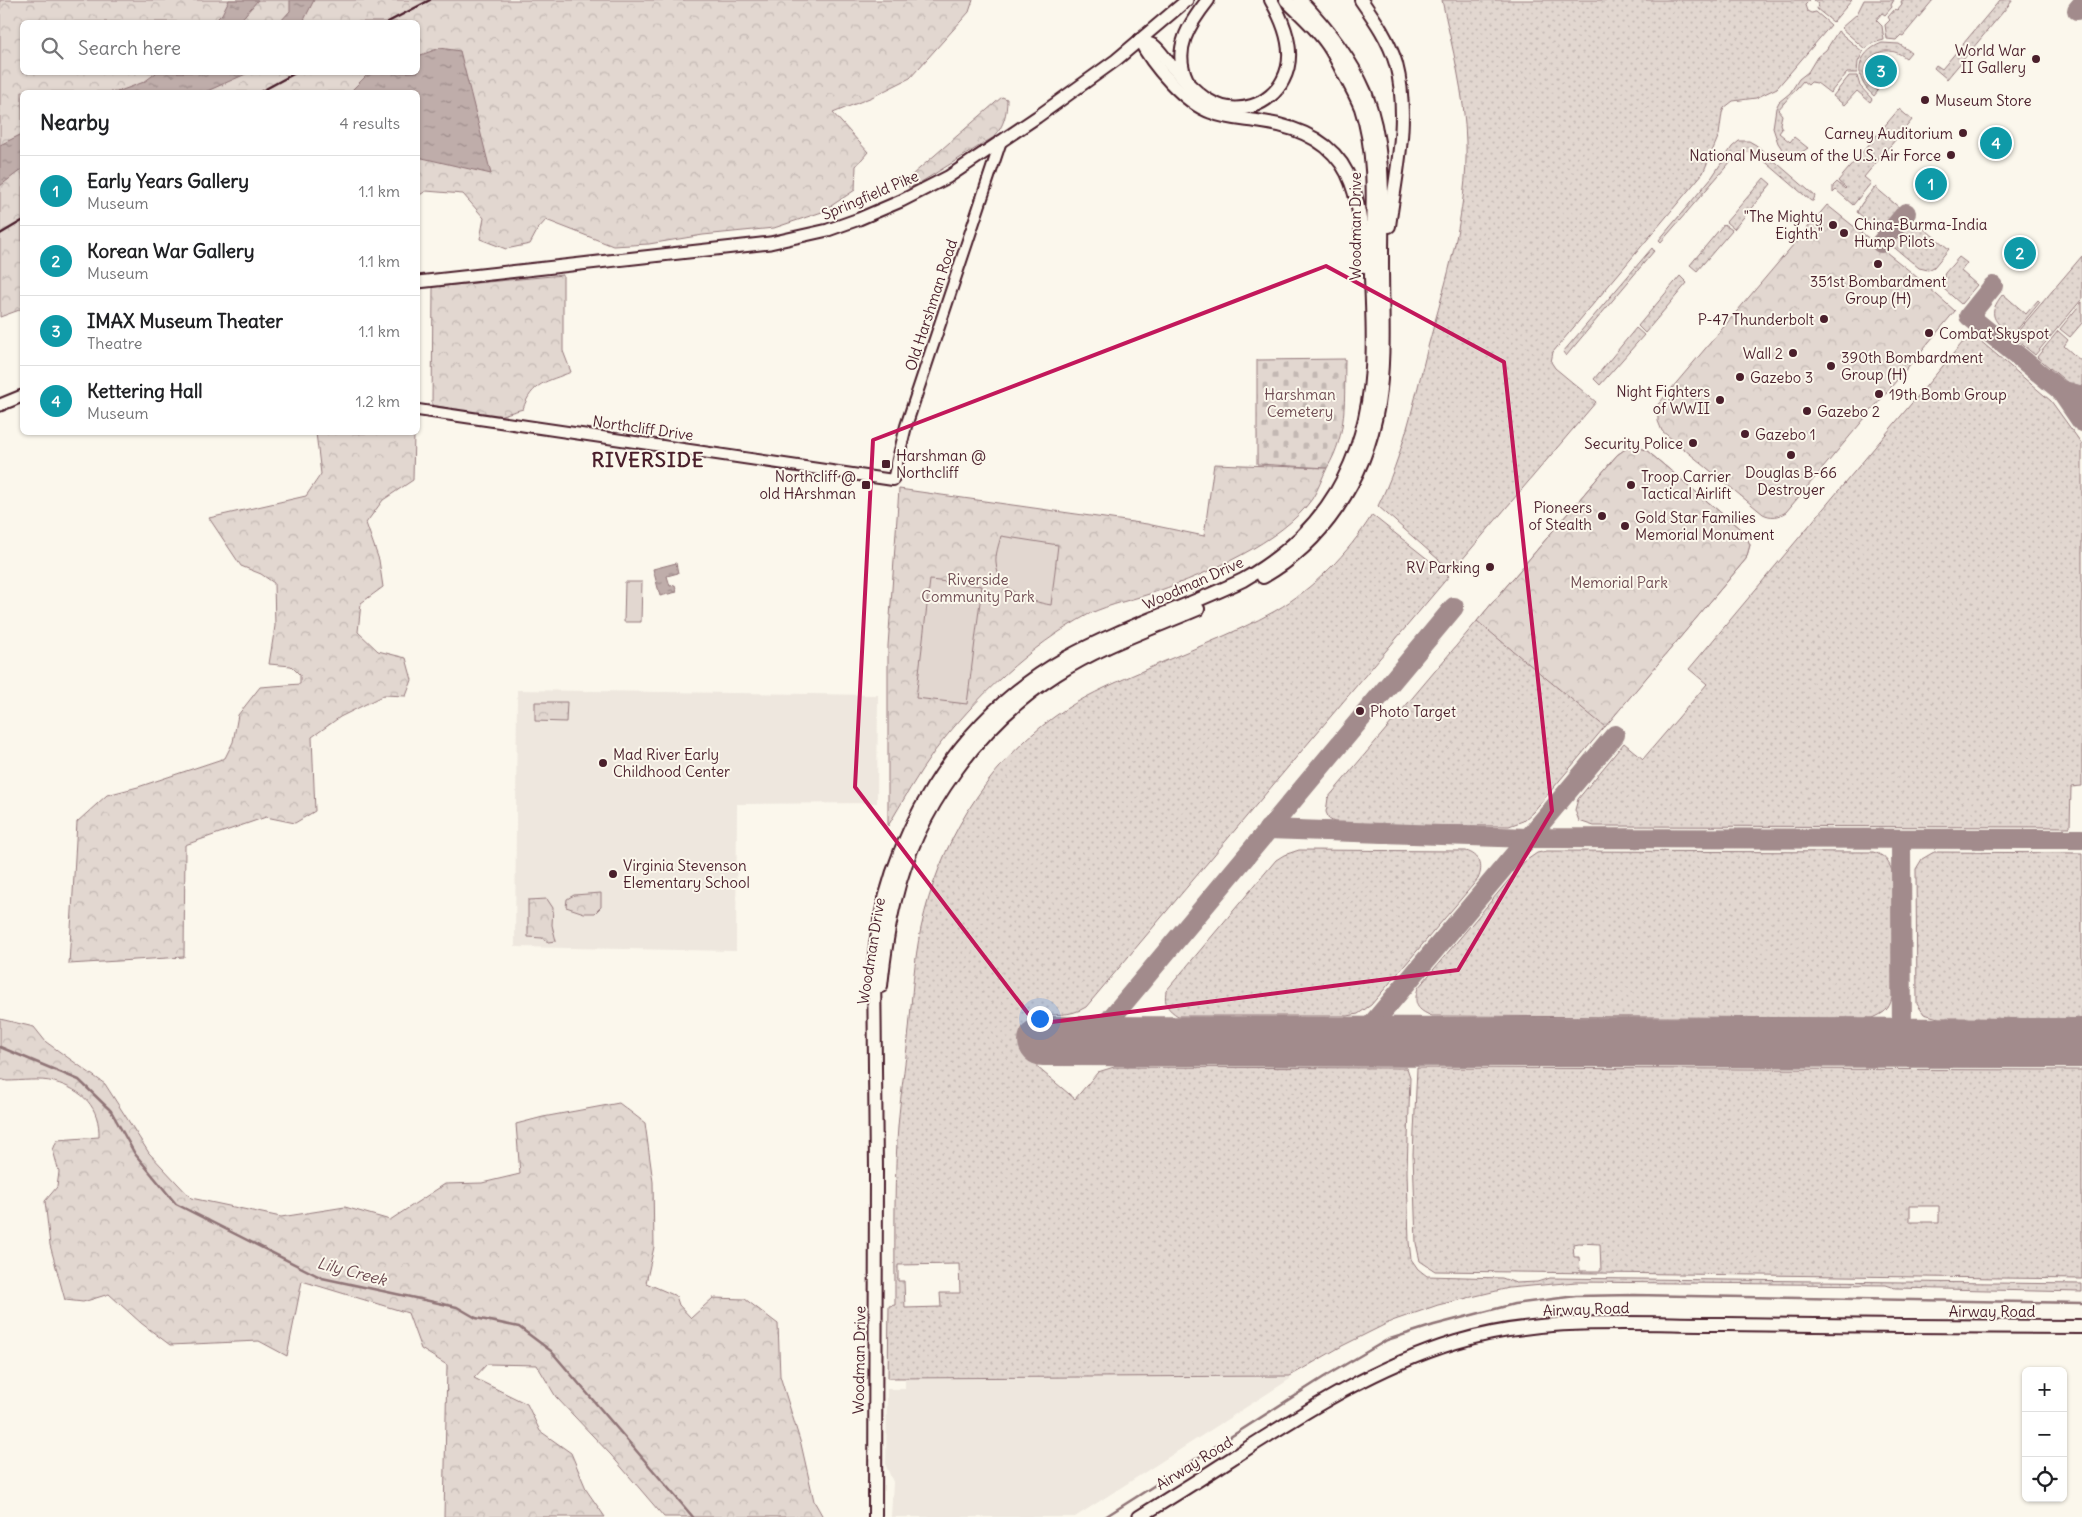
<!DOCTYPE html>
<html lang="en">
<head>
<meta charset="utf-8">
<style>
  :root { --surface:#fff; --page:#f2f2f2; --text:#202124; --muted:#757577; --line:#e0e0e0; --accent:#db2777 }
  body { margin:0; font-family:Delius,sans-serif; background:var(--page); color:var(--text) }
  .controls { position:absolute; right:15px; bottom:15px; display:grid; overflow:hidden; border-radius:8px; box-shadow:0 1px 4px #0004 }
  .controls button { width:45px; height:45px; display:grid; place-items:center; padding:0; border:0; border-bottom:1px solid var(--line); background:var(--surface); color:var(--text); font:25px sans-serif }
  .you { position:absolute; left:1039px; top:1018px; width:18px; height:18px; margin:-12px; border:4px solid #fff; border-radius:50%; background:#1a73e8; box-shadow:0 0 0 8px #1a73e833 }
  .badge { display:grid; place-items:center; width:32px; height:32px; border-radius:50%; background:var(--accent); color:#fff; font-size:16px; font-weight:700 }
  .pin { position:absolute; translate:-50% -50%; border:2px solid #fff; box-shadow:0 1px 5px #0006 }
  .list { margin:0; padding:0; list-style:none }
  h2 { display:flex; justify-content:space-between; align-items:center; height:65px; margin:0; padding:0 20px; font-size:21px }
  h2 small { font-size:16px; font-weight:400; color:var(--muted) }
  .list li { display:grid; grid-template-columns:32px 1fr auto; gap:15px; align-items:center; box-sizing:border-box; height:70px; padding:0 20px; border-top:1px solid var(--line) }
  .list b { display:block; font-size:19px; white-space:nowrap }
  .list p { margin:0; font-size:16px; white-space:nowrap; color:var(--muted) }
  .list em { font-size:16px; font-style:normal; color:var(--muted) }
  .icon { flex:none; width:28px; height:28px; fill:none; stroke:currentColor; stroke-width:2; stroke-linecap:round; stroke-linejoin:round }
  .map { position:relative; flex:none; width:2082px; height:1517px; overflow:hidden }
  .search { position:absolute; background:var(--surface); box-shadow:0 1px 4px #0004; left:20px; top:20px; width:400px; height:55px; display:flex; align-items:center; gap:12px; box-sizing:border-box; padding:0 18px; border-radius:8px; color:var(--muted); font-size:19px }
  .panel { position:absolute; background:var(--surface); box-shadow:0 1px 4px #0004; left:20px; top:90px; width:400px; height:345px; border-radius:8px }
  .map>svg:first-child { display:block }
</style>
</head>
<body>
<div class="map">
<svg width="2082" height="1517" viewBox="0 0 2082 1517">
  <defs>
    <pattern id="grass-dots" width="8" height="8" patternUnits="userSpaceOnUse" patternTransform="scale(1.25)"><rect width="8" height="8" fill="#e2d7d0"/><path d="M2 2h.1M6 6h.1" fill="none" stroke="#c3b8b3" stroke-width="1.8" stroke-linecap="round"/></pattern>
    <pattern id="forest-crowns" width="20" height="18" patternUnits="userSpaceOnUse" patternTransform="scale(1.25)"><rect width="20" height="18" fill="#e2d7d0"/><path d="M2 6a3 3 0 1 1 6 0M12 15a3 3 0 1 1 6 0" fill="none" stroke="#c3b8b3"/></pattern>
    <pattern id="cemetery-stones" width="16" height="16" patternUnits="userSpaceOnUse" patternTransform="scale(1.25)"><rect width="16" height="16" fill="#e2d7d0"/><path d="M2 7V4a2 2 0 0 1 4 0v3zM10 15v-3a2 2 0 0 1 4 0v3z" fill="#c3b8b3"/></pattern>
    <pattern id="water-ripples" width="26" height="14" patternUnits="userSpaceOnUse" patternTransform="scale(1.25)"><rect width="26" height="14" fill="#bfadaa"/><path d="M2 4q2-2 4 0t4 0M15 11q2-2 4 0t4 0" fill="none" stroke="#9d8c8b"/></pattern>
  </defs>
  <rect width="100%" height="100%" fill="#fbf7ec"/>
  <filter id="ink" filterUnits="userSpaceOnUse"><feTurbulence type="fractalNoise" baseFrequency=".02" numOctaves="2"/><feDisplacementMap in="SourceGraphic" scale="10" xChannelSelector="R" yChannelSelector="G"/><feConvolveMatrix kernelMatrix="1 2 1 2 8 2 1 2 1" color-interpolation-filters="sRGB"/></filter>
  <g filter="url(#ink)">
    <g fill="#eee7de">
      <path d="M517,690L878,695L877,803L737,804L736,951L515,947Z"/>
      <path d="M1290,1376V1379L1075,1517H891L893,1482L886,1466L887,1389H905V1378Z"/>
    </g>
    <g fill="url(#grass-dots)" stroke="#967b7e" fill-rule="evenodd">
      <path d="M1442,0H1810L1805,5L1807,11L1811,13L1816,12L1831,25L1777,88L1756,98L1733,101L1724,108L1722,113L1719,135L1703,173L1553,352L1551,362L1555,368L1596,402L1455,568H1448L1378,506C1403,456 1414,401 1428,347C1446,280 1468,213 1466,142C1465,95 1452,47 1442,0Z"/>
      <path d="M1813,0H1852L1833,22L1817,9L1818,4Z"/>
      <path d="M1864,0H1894L1891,5L1892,7L1885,15L1882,13L1876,20L1882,26L1884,40L1873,43L1865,49L1841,28L1857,14Z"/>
      <path d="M1902,0H1933L1903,36L1901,35L1896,40L1887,39L1885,25L1890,20L1888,17L1895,9L1897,10L1902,4L1901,2Z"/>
      <path d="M2000,0H2013L1947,79L1934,68L1936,65L1942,69Z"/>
      <path d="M1838,31L1863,52L1858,62L1857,73H1847L1830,93L1817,83L1811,82L1808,85L1803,81L1778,110L1782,115L1780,124L1782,129L1779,133L1790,142L1794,137L1808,148L1796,156L1786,155L1778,143L1773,128L1776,108L1779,102L1790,93L1799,79L1808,72L1817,57L1826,50Z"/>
      <path d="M1882,43L1899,44L1911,52L1906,58C1877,36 1851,70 1878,91L1874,96C1853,79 1855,53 1882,43Z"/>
      <path d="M1849,76H1857L1860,86L1872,99L1870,102L1857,91L1844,105L1833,96Z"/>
      <path d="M1899,109L1912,120L1864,177L1871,183L1853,205L1836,190L1833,193V186L1837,182L1845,189L1846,188L1838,181Z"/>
      <path d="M1739,141H1749L1756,145L1815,196L1813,201H1811L1754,152L1738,153L1661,242L1659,240L1712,177L1732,147Z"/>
      <path d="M1764,178L1771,184L1734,229L1726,222Z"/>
      <path d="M1875,187L1901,209L1888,225L1882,228L1875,227L1857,212L1862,203Z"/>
      <path d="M1911,218L1949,249L1934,267L1928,270L1919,268L1890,244Z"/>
      <path d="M1724,224L1732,230L1697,271L1690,265Z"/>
      <path d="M1652,248L1654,251L1566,356L1563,352Z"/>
      <path d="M2082,256V299L2035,355L2013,337Z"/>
      <path d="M1959,257L1967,263L1961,271L1977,285L1961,304L1944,289L1941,284L1945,273Z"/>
      <path d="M1680,276L1687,283L1645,333L1638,326Z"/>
      <path d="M2003,294L2026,314L2038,300L2040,302L2012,336C1994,321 1986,315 2003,294Z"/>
      <path d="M2082,302V323L2070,337L2060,329Z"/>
      <path d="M1636,328L1644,335L1600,385L1594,379Z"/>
      <path d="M2058,331L2068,340L2064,346L2082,362V386L2069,384L2037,357Z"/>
      <path d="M1978,339L2051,401L2082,444V786L2071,787L2070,827L1594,826L1579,821L1575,810L1578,799L1624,743L1643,759L1707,684L1689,669L1963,342Z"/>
      <path d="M1632,447L1646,450L1745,533L1750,545L1746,559L1533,812L1523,821L1509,826L1339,825L1329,819L1326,812L1328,798L1617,455L1624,450Z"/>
      <path d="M1372,515L1449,576L1086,1007C1070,1017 1054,1014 1036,1015L1037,1067L1075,1099L1098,1072L1114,1067L1407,1068L1410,1077L1407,1171L1409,1242L1411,1259L1418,1269L1427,1276L1502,1278L1516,1283L1537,1282L1550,1278L2082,1284V1292L1895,1288L1886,1285L1576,1282L1509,1288L1438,1305L1392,1321L1342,1346L1290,1376L888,1378L889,1306L895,1305C895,1251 894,1196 897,1142C899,1104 905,1067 909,1030C912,996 914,961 921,928C939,845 984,768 1054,717C1080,698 1110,685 1140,672C1184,652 1232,635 1275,611C1314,588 1348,554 1372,515ZM959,1264L960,1293H940L941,1307L905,1308L904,1281H898V1265Z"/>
      <path d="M1299,850L1466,851C1480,855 1484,866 1478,879L1371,1005L1358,1014L1348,1016H1178C1167,1009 1164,1004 1166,991L1276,860L1284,855Z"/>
      <path d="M1547,851L1873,852C1884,855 1888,860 1892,871V998C1889,1010 1884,1013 1873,1018L1432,1016C1417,1010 1413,1004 1418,988L1524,862L1537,853Z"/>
      <path d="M1934,852L2082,853V1019L1938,1018L1924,1014L1917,1004L1916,869L1922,859Z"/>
      <path d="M1417,1068L2082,1070V1279L1435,1271L1420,1261L1416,1243L1413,1154ZM1910,1206H1939V1222H1910ZM1578,1243L1600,1244L1601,1271H1580L1579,1257H1574L1573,1244Z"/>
    </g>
    <g fill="url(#forest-crowns)" stroke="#967b7e" fill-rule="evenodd">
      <path d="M0,0H973L969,12L910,78L872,97L833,113L868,152L856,166L855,190L822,212L774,228L703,235L649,244L613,246L546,220L538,229L530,244L506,249L480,239L484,218L463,194L426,191L418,196V92H22V309L0,317ZM22,22H418V72H22Z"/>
      <path d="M1002,97L1007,99C1007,113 1004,126 994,137L918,184L909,188L905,181Z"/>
      <path d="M1827,205L1911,272L1955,311L1786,512C1778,517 1771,518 1763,514L1662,431L1658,421V410L1655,408Z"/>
      <path d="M563,275V351L571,372C547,382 532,382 523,409L495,417L432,405L433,287Z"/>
      <path d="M316,433H414L413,480L383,500L366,523L379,560L383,587L361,603L358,632L378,651L406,658L412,680L406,696L384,695L340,717L312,737L315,811L295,823L266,817L185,845L184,957L69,964L77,822L107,795L138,787L225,758L233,742L238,715L260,687L300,684V675L291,666L269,664L275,626L274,583L261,574L241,566L209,518L306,496L321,474Z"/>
      <path d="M1636,447L1646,450L1745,533L1750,545L1746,559L1605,727L1477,621L1617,455L1627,448Z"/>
      <path d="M1214,464L1327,468C1322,478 1318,490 1312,499C1282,542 1206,574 1158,591C1136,599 1110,604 1089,614C1029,646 975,698 934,752C917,775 903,801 888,826V646L899,489L1147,524L1204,536Z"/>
      <path d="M535,702H567L566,722L535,721Z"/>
      <path d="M601,893V907L595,913H584L566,907L567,899L574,895Z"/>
      <path d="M547,899L553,908L552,925L556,941L548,942L542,938L528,937V900Z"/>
      <path d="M0,1019L34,1027L46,1042L105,1084L149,1153L191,1198L281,1217L345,1207L390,1220L445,1184L482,1183L520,1174L516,1124L543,1117L619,1103L645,1123L653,1182L654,1247L646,1283L676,1296L679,1305L691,1318L713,1298L745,1299L778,1324L780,1376L801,1444L814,1501L823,1517H664L611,1455L556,1397L537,1365L487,1364L474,1378L527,1404L540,1431L571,1453L587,1491L605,1517H444L447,1365L421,1349L408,1313L302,1281L287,1356L259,1341L170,1345L141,1323L109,1294L83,1302L65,1300L50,1245L45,1201L57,1187L59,1172L53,1150L57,1140L99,1137C100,1107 83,1090 54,1082C40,1078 21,1081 7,1081L0,1079Z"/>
    </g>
    <path fill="url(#cemetery-stones)" stroke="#967b7e" d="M1345,359C1344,399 1348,433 1327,468L1257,464V360Z"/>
    <g fill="#e2d7d0" stroke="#967b7e">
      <path d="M1001,536L1058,545L1051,605C1028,601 998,591 996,563C995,555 999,544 1001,536Z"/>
      <path d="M930,580L982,586L967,704L916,698Z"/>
      <path d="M625,582H642L641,622H624Z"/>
    </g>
    <g fill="url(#water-ripples)" stroke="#907477">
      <path d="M229,0H258L239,22H214L222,14Z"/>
      <path d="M290,0H314L303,22H280L290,11Z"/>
      <path d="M440,48L460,51L491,174L418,157V92H350L367,75L375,73L418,72V56Z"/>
      <path d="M156,73V72L248,73L205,92H117L144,82Z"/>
      <path d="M22,134V169L0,186V145Z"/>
      <path d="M676,563L678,573L667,576L670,586L675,585L677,592L660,596L653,569Z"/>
    </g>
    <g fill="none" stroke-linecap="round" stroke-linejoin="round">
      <g stroke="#907477" stroke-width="2.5">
        <path d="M0,1047L79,1080L111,1111L135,1154L176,1204L322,1278L457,1307L476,1318L519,1327L551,1351L693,1517"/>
        <path d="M1105,1517L1324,1377L1387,1340L1434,1325L1514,1304L1576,1296L1634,1295L2082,1303"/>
      </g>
      <g stroke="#a28b8c" stroke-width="20">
        <path d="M2077,10L2082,4"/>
        <path d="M1881,243L1906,213"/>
        <path d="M1993,286L1969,316L2060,390L2082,396"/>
        <path d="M2060,390L2082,422"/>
        <path d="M1268,829L1528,838L2082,839"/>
        <path d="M1901,839L1902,1043"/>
        <path d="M1092,1041L1454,607"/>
        <path d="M1357,1042L1615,735"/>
      </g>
      <path stroke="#a28b8c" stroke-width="50" d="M1043,1041L2082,1043"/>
      <g stroke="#4a1f2b" stroke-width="14">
        <path id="tertiary" d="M418,410L893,480L906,426L1001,141"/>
      </g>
      <g stroke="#4a1f2b" stroke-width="15">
        <g id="secondary">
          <path d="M418,282L770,243L828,230L859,219L901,201L948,177L1037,117L1116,60L1187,0"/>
          <path d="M0,405L22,396"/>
        </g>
      </g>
      <g stroke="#4a1f2b" stroke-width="16">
        <g id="primary">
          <path d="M1361,0C1375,20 1389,40 1396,64C1410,117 1396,173 1389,226"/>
          <path d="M1140,40C1152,65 1185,103 1211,112C1227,119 1246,119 1263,122C1297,127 1331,141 1347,173C1361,202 1362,235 1364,266"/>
          <path d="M1140,40C1144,42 1150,44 1154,46C1159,50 1163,56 1167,61C1190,86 1213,118 1252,106C1265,102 1277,92 1283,80C1297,54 1285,24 1271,0"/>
          <path d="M1187,80C1172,50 1189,24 1208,0"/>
          <path d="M1263,577C1293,560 1318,536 1337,508C1392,427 1382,353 1382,260C1382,204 1386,145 1365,92C1350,57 1326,27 1300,0"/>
          <path d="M881,986C884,957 888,928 895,900C916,810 980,723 1057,674C1100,646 1151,629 1198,609"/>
          <path d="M875,1517L876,1170L874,965C883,841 957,719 1066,658C1122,627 1185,608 1243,580C1326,533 1366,462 1372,368C1374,337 1372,307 1371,277C1371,221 1379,162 1361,108C1356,96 1350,85 1344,74C1338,63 1333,51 1325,41C1314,26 1299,13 1286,0"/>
          <path d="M1139,1517C1173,1496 1207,1475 1240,1453C1309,1409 1377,1366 1456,1342C1540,1316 1636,1324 1723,1324C1843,1325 1962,1327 2082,1327"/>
        </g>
      </g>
      <use href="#tertiary" stroke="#fbf7ec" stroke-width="10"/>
      <use href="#secondary" stroke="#fbf7ec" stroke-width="11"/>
      <use href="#primary" stroke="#fbf7ec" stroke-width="12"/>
      <g stroke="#4a1f2b" stroke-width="2.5">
        <path d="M388,22L430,0"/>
        <path d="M260,92L297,72"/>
        <path d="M0,234L22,221"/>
      </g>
    </g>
  </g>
  <path fill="none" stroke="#c2185b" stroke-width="4" stroke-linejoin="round" d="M1326,266L1504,362L1552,811L1458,970L1036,1024L855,787L873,440Z"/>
  <g fill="#4a1f2b" stroke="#fbf7ec" stroke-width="2">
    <circle cx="2036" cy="59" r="5"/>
    <circle cx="1925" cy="100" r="5"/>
    <circle cx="1963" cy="133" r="5"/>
    <circle cx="1951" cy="155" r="5"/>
    <circle cx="1833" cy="225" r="5"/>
    <circle cx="1844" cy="233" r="5"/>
    <circle cx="1878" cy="264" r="5"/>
    <circle cx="1824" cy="319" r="5"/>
    <circle cx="1929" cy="333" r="5"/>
    <circle cx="1793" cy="353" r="5"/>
    <circle cx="1831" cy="366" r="5"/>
    <circle cx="1740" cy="377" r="5"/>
    <circle cx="1879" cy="394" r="5"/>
    <circle cx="1720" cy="400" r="5"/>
    <circle cx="1807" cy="411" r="5"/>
    <circle cx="1745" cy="434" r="5"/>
    <circle cx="1693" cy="443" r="5"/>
    <circle cx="1791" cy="455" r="5"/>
    <rect x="881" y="459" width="10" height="10" rx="2.5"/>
    <rect x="861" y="480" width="10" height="10" rx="2.5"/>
    <circle cx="1631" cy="485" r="5"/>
    <circle cx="1602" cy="516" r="5"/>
    <circle cx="1625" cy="526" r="5"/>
    <circle cx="1490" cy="567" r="5"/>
    <circle cx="1360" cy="711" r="5"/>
    <circle cx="603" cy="763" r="5"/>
    <circle cx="613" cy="874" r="5"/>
  </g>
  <g text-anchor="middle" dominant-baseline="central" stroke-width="4" stroke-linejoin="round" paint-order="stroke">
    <g font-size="15" fill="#4a1f2b" stroke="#fbf7ec" text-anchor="start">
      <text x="2026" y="50" text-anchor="end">World War<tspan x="2026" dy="17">II Gallery</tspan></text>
      <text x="1935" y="100">Museum Store</text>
      <text x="1953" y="133" text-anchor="end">Carney Auditorium</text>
      <text x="1941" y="155" text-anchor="end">National Museum of the U.S. Air Force</text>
      <text x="1823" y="216" text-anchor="end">"The Mighty<tspan x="1823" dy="17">Eighth"</tspan></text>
      <text x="1854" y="224">China-Burma-India<tspan x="1854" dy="17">Hump Pilots</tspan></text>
      <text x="1878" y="281" text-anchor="middle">351st Bombardment<tspan x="1878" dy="17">Group (H)</tspan></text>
      <text x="1814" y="319" text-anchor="end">P-47 Thunderbolt</text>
      <text x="1939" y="333">Combat Skyspot</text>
      <text x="1783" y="353" text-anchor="end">Wall 2</text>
      <text x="1841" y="357">390th Bombardment<tspan x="1841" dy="17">Group (H)</tspan></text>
      <text x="1750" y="377">Gazebo 3</text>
      <text x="1710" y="391" text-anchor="end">Night Fighters<tspan x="1710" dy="17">of WWII</tspan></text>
      <text x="1889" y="394">19th Bomb Group</text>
      <text x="1817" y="411">Gazebo 2</text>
      <text x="1755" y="434">Gazebo 1</text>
      <text x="1683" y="443" text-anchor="end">Security Police</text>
      <text x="896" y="455">Harshman @<tspan x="896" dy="17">Northcliff</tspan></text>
      <text x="1791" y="472" text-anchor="middle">Douglas B-66<tspan x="1791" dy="17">Destroyer</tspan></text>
      <text x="856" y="476" text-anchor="end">Northcliff @<tspan x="856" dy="17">old HArshman</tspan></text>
      <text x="1641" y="476">Troop Carrier<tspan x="1641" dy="17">Tactical Airlift</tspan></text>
      <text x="1592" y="507" text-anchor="end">Pioneers<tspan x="1592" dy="17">of Stealth</tspan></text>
      <text x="1635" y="517">Gold Star Families<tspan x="1635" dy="17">Memorial Monument</tspan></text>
      <text x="1480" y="567" text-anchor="end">RV Parking</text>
      <text x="1370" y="711">Photo Target</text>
      <text x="613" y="754">Mad River Early<tspan x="613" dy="17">Childhood Center</tspan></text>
      <text x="623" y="865">Virginia Stevenson<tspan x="623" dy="17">Elementary School</tspan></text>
    </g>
    <g font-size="15" fill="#4a1f2b" stroke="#fbf7ec">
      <text transform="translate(870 195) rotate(-23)">Springfield Pike</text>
      <text transform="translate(1355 226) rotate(-90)">Woodman Drive</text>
      <text transform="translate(931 305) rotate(-72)">Old Harshman Road</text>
      <text transform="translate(643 428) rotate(8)">Northcliff Drive</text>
      <text transform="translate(1193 583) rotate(-24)">Woodman Drive</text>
      <text transform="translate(871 951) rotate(-81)">Woodman Drive</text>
      <text transform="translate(1586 1309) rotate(-2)">Airway Road</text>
      <text x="1992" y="1311">Airway Road</text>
      <text transform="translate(859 1360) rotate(-89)">Woodman Drive</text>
      <text transform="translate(1194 1463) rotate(-32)">Airway Road</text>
    </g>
    <g font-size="15" fill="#704d54" stroke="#fbf7ec">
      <text x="1300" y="394">Harshman<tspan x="1300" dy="17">Cemetery</tspan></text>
      <text x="978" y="579">Riverside<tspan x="978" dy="17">Community Park</tspan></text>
      <text x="1619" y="582">Memorial Park</text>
    </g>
    <g font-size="16" font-style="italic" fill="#6d4a51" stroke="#fbf7ec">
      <text transform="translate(352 1271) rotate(15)">Lily Creek</text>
    </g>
    <g font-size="20" font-weight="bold" letter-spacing="1" fill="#4a1f2b" stroke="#fbf7ec">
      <text x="648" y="459">RIVERSIDE</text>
    </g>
  </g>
</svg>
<div class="controls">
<button>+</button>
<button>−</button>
<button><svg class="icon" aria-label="locate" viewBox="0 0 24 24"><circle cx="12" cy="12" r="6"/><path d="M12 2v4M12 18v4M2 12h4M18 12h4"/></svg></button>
</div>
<div class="you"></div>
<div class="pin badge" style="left:1931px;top:184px;background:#0f9aa8">1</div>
<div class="pin badge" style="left:2020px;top:253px;background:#0f9aa8">2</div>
<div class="pin badge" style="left:1881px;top:71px;background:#0f9aa8">3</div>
<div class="pin badge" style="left:1996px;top:143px;background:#0f9aa8">4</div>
<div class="search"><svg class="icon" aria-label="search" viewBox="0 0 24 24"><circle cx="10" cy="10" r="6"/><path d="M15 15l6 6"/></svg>Search here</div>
<section class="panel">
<h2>Nearby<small>4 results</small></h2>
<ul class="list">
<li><span class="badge" style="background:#0f9aa8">1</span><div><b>Early Years Gallery</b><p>Museum</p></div><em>1.1 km</em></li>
<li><span class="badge" style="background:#0f9aa8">2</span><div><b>Korean War Gallery</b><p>Museum</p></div><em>1.1 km</em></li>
<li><span class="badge" style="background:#0f9aa8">3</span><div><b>IMAX Museum Theater</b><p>Theatre</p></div><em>1.1 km</em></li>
<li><span class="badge" style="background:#0f9aa8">4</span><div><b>Kettering Hall</b><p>Museum</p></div><em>1.2 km</em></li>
</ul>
</section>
</div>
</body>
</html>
